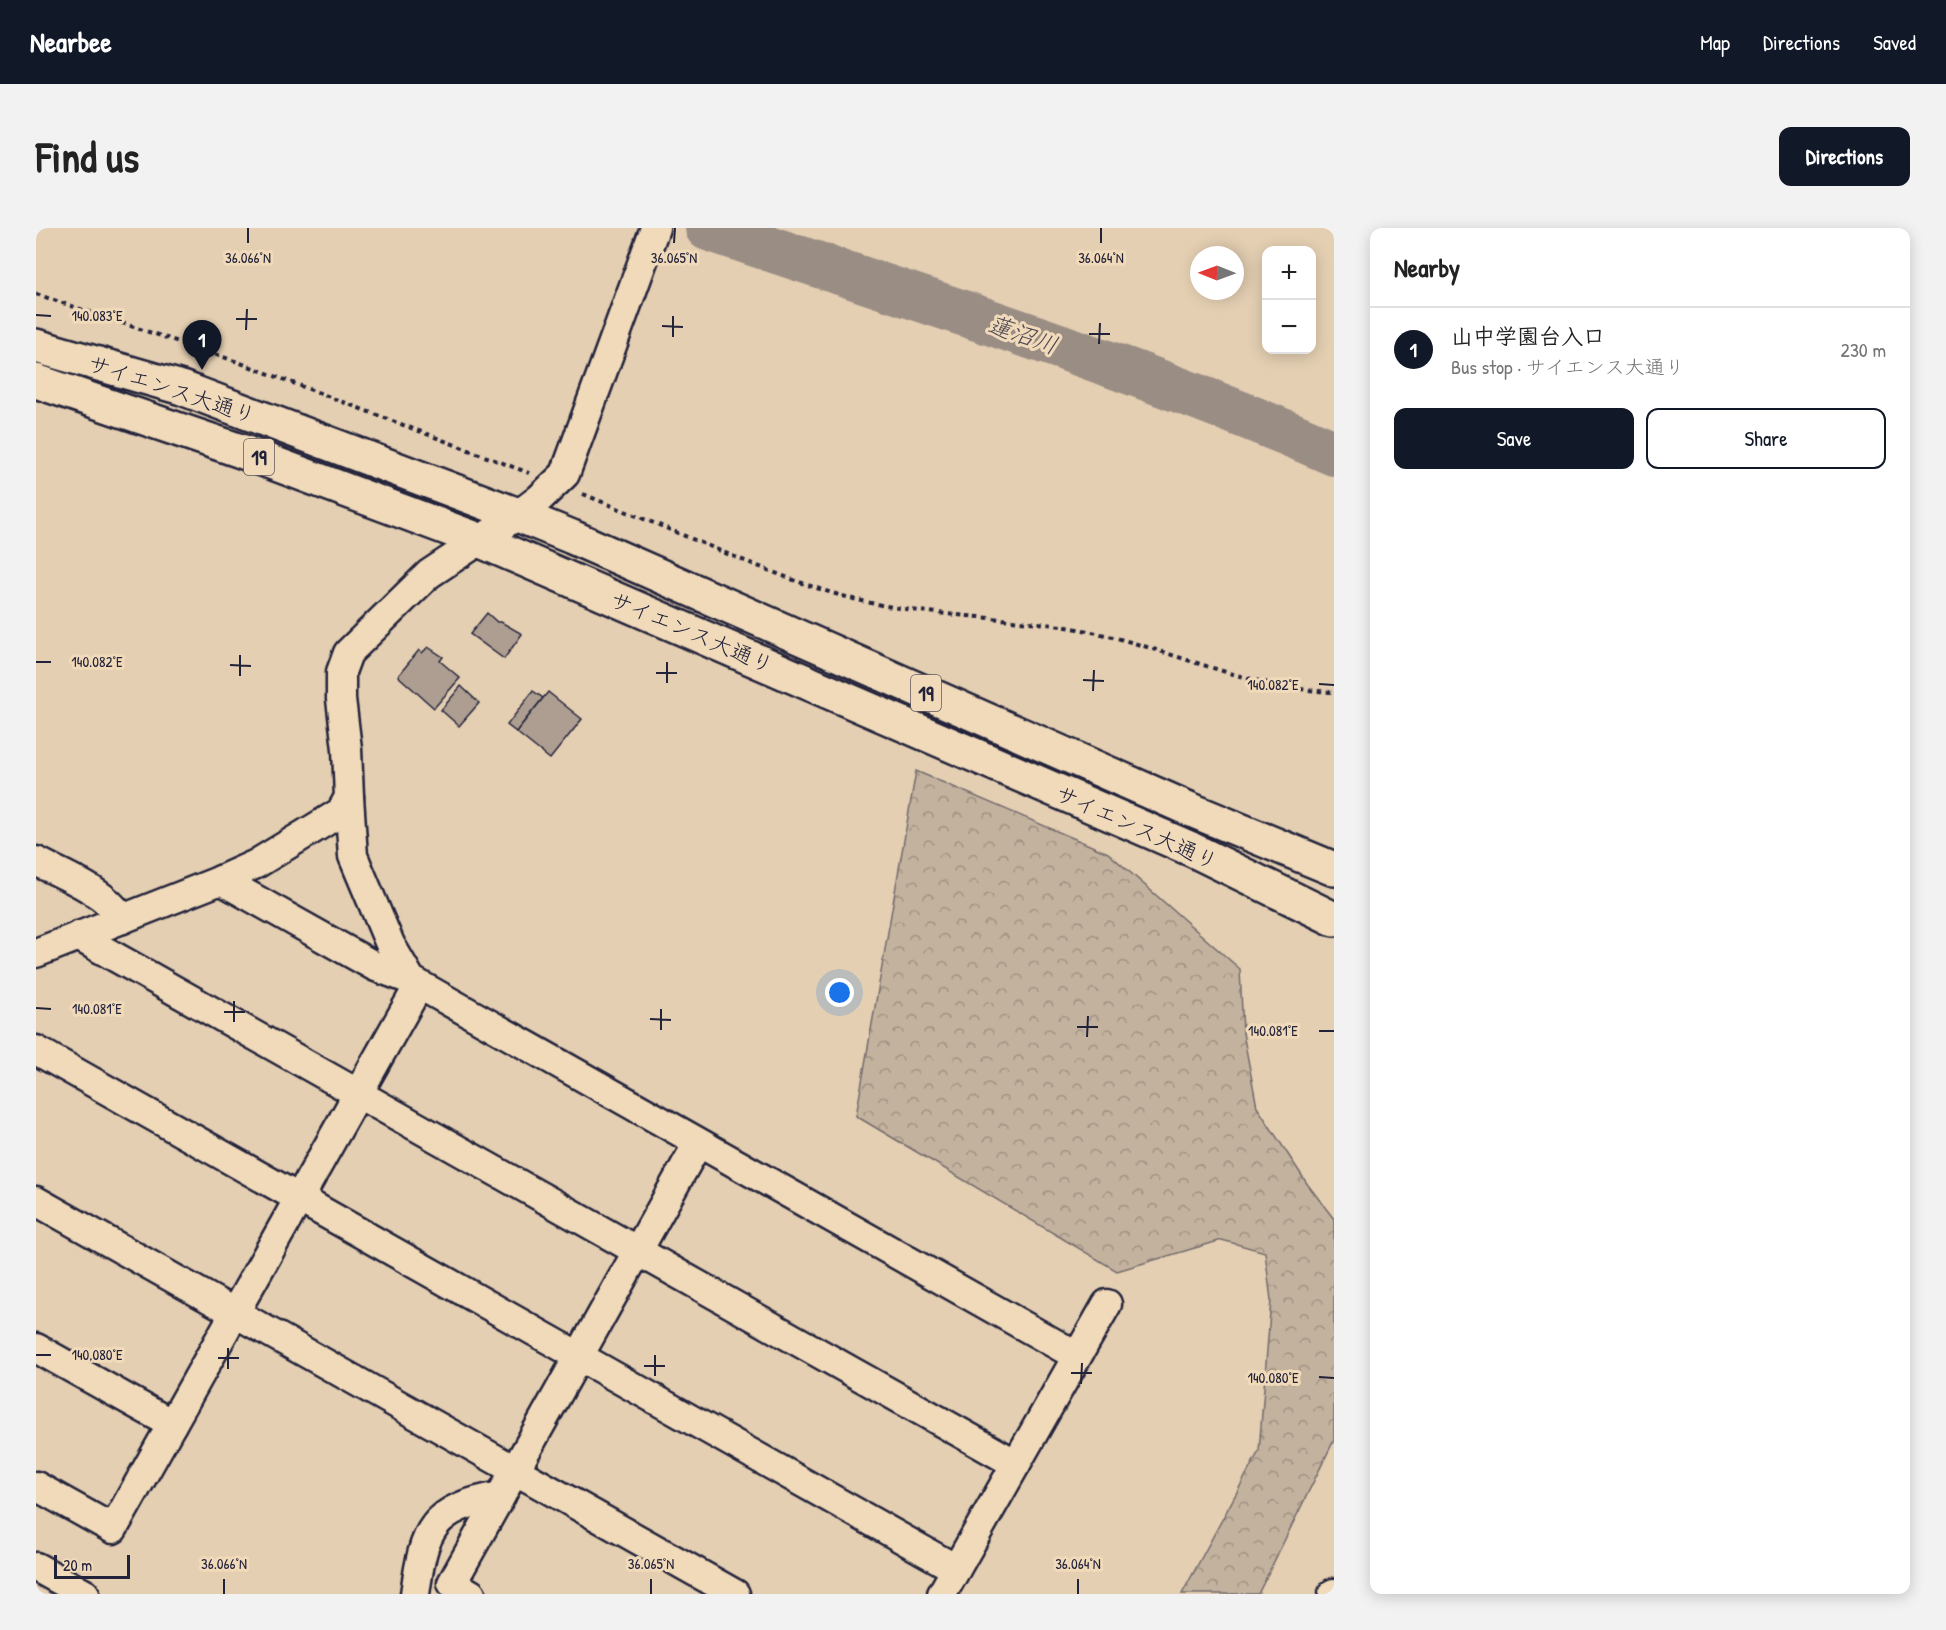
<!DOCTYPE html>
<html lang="en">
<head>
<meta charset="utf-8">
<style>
  :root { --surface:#fff; --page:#f2f2f2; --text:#222; --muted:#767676; --line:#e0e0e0; --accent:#111827 }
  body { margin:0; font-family:"Patrick Hand","Klee One",sans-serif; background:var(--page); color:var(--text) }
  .controls { position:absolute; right:18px; top:18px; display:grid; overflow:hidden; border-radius:12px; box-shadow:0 3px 15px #0003 }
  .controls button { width:54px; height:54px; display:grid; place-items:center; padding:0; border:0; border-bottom:2px solid var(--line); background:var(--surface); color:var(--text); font:30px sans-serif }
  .compass { position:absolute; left:1154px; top:18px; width:54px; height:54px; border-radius:50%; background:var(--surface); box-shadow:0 3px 15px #0003; rotate:271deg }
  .scale { position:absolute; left:18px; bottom:15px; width:76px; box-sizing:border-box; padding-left:6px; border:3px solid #22223b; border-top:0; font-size:16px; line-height:21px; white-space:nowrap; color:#22223b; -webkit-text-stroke:4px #f0dab9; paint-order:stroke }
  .you { position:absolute; left:804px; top:765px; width:21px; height:21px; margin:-15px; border:4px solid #fff; border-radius:50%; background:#1a73e8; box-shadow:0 0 0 9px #1a73e833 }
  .badge { display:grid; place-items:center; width:39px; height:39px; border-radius:50%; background:var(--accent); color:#fff; font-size:20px; font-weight:700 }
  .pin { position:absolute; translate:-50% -50px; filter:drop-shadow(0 2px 3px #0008) }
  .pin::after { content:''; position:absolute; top:32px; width:21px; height:18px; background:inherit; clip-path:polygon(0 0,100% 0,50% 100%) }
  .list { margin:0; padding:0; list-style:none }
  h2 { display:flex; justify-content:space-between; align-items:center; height:78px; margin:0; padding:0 24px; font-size:26px }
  h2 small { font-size:20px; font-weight:400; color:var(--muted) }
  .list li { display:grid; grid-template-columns:39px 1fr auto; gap:18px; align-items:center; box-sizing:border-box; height:84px; padding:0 24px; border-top:2px solid var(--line) }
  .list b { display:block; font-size:22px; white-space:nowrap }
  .list p { margin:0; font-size:20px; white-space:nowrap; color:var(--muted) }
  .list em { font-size:20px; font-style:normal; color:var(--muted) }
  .actions { display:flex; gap:12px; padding:18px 24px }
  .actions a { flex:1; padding:14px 0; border:2px solid var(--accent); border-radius:12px; text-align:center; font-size:21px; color:var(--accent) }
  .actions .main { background:var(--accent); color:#fff }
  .map { position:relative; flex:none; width:1298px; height:1366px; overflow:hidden; border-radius:12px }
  header { display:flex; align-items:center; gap:36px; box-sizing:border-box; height:84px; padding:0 30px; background:var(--accent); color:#fff }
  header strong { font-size:28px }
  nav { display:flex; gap:33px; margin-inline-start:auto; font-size:21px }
  .intro { display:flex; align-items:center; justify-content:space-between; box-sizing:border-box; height:144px; padding:0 36px }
  h1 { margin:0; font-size:42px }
  .button { padding:15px 27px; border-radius:12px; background:var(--accent); color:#fff; font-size:21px; font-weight:700 }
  main { display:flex; gap:36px; padding:0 36px }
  aside { flex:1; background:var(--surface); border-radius:12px; box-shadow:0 3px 15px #0003 }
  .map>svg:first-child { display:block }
</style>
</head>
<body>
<header>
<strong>Nearbee</strong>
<nav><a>Map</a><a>Directions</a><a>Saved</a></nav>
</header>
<div class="intro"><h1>Find us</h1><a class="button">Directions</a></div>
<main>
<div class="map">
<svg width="1298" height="1366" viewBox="0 0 1298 1366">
  <defs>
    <pattern id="forest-crowns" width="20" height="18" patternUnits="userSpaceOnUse" patternTransform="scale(1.5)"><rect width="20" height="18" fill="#c3b29e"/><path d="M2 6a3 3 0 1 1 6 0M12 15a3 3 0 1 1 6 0" fill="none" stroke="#9e9082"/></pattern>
  </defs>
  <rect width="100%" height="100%" fill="#e4cfb2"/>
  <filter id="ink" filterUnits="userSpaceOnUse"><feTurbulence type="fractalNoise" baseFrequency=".0167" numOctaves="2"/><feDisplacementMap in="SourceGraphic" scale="12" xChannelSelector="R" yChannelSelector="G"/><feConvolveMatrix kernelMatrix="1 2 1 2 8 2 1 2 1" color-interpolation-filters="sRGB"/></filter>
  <g filter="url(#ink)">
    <path fill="url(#forest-crowns)" stroke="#726a6c" stroke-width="1.5" d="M880,543L1072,625L1204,741L1207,805L1221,879L1272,957L1298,991V1212L1222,1366H1146L1223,1223L1235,1072L1229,1024L1186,1012L1081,1043L820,888Z"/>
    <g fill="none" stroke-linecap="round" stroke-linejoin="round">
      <path stroke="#9a8d84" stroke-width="46" d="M672,0C882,71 1095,136 1298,225"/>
    </g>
    <g fill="#ae9e91" stroke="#22223b" stroke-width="1.5">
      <path d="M451,385L461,394H465L486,406L468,431L434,406Z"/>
      <path d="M392,419L407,429L404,433L424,450L398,480L362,448L383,422L386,425Z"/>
      <path d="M425,458L443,475L423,498L405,482Z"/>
      <path d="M497,463L507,470L480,504L471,497Z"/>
      <path d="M512,464L546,491L514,531L480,504Z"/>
    </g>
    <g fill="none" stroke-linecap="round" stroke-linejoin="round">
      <g stroke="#22223b" stroke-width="33">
        <g id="minor">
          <path d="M313,569L317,628L354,716L375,752L1041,1128"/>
          <path d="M0,633C31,649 67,662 87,691"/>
          <path d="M185,652L340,739L375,752"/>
          <path d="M42,708L980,1236"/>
          <path d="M0,725L180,654L220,636L305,584L313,569L311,521L305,471V444L312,425L393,346L482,287L503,271L529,246L619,0"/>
          <path d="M0,822L920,1341"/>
          <path d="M0,973L699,1366"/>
          <path d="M0,1120L136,1196"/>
          <path d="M0,1258L77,1301L383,757"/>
          <path d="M0,1339L49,1366"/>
          <path d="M379,1366C388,1301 395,1280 465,1268"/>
          <path d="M435,1366L416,1355L662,915"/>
          <path d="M906,1366L1071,1076"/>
          <path d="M1297,1366L1298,1365"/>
        </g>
      </g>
      <g stroke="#22223b" stroke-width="38">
        <g id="major">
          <path d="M0,118L146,160L482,287L536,309L1153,581L1298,641"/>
          <path d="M0,153L205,223L443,312L1155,621L1298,691"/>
        </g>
      </g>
      <g stroke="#22223b" stroke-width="4" stroke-dasharray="4.5 4.5" stroke-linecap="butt">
        <path d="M0,66L202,134L493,245"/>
        <path d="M547,266C596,286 645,306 694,327C742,346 789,366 840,376C915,391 991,388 1065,406C1142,425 1217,461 1298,464"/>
      </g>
      <use href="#minor" stroke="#f0dab9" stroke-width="28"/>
      <use href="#major" stroke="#f0dab9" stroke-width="33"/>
    </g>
  </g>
  <path fill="none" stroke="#22223b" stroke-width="2" d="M212,15V0M638,15L639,0M1065,15V0M0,87L15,88M200,91H221M626,98L647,99M210,102L211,81M1053,106H1074M637,109V88M1063,116L1064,95M0,434H15M194,437L215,438M620,445H641M204,448V427M1047,452L1068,453M631,455V434M1283,456L1298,457M1057,463L1058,442M0,780L15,781M188,784H209M614,791L635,792M198,794V773M1041,799H1062M625,802V781M1283,803H1298M1051,809L1052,788M0,1127H15M182,1130H203M608,1138H629M192,1141V1120M1035,1145H1056M619,1148V1127M1283,1149L1298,1150M1045,1156L1046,1135M188,1366V1351M615,1366V1351M1042,1366V1351"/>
  <g text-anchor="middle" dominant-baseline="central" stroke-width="6" stroke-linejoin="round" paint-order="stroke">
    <g fill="#f0dab9" stroke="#605961" stroke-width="1.5">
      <rect x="208" y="211" width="30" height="36" rx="4.5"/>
      <rect x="875" y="447" width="30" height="36" rx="4.5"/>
    </g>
    <g font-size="21" font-weight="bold" fill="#22223b">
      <text x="223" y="229">19</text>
      <text x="890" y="465">19</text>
    </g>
    <g font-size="22" fill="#22223b" stroke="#f0dab9">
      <text transform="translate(136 161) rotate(18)">サイエンス大通り</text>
      <text transform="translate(656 404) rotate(23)">サイエンス大通り</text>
      <text transform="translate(1101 599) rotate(24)">サイエンス大通り</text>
    </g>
    <g font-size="24" font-style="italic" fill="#4c4755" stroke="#f0dab9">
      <text transform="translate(987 106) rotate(19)">蓮沼川</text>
    </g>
  </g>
  <g font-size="15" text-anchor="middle" fill="#22223b" stroke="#f0dab9" stroke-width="6" stroke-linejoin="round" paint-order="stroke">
    <text x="212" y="35">36.066°N</text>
    <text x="638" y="35">36.065°N</text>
    <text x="1065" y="35">36.064°N</text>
    <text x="61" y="93">140.083°E</text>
    <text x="61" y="439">140.082°E</text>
    <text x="1237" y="462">140.082°E</text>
    <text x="61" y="786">140.081°E</text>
    <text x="1237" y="808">140.081°E</text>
    <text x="61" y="1132">140.080°E</text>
    <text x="1237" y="1155">140.080°E</text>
    <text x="188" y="1341">36.066°N</text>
    <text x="615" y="1341">36.065°N</text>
    <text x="1042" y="1341">36.064°N</text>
  </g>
</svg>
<div class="controls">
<button>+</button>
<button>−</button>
</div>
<svg class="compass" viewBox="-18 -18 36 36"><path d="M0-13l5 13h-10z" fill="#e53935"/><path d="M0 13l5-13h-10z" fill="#767676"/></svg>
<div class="scale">20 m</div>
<div class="you"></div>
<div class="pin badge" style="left:166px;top:142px">1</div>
</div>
<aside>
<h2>Nearby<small></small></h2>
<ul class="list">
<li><span class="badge">1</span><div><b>山中学園台入口</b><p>Bus stop · サイエンス大通り</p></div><em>230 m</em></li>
</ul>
<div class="actions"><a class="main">Save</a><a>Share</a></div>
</aside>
</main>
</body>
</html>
